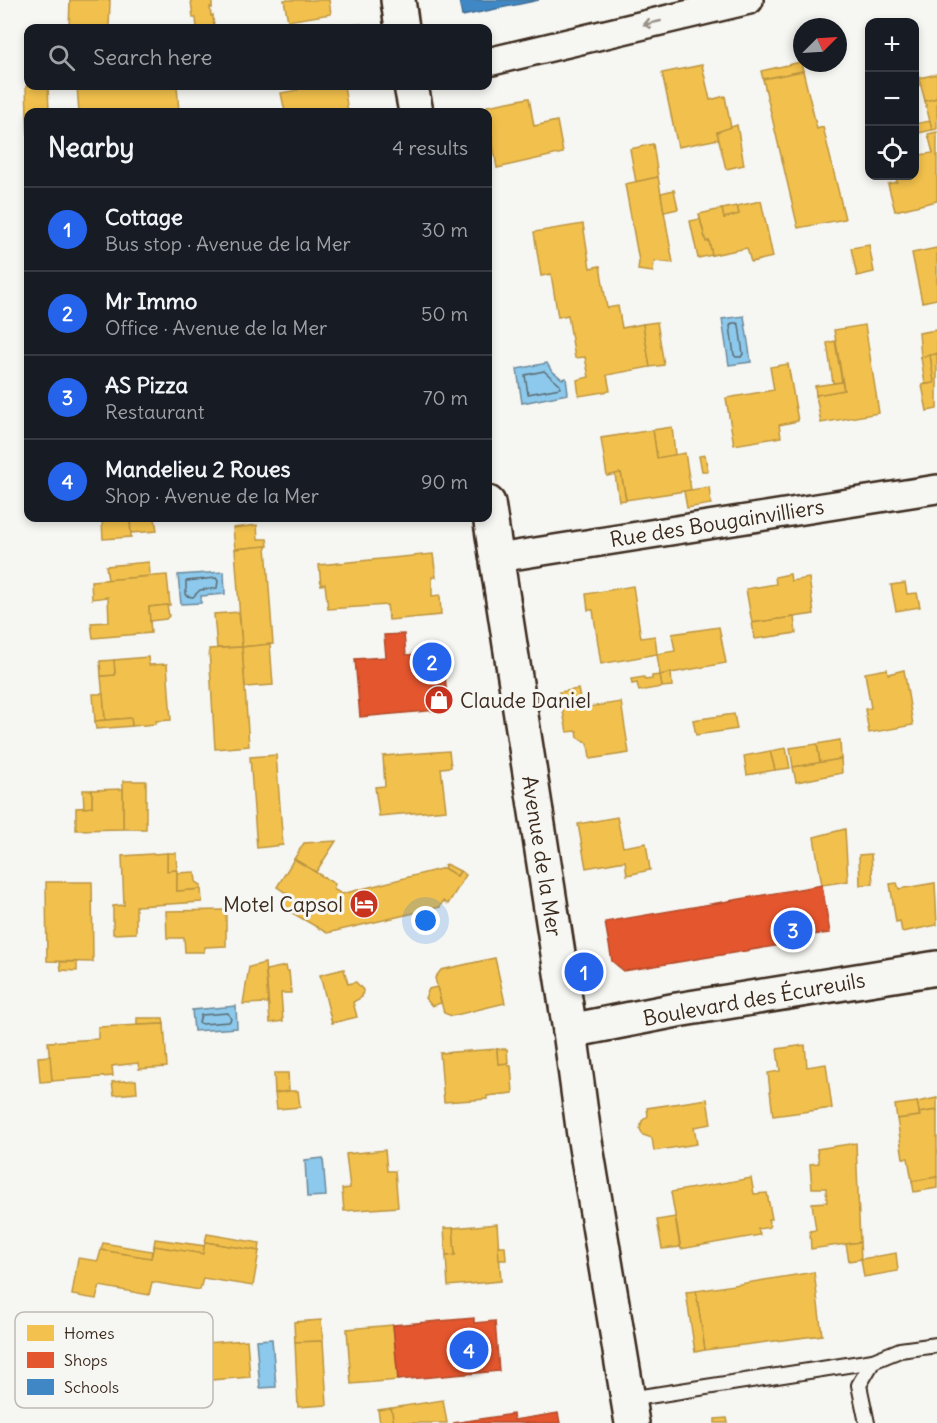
<!DOCTYPE html>
<html lang="en">
<head>
<meta charset="utf-8">
<style>
  :root { --surface:#171b24; --page:#242831; --text:#f1f3f6; --muted:#9ea1a6; --line:#363941; --accent:#2563eb }
  body { margin:0; font-family:Delius,sans-serif; background:var(--page); color:var(--text) }
  .controls { position:absolute; right:18px; top:18px; display:grid; overflow:hidden; border-radius:12px; box-shadow:0 3px 9px #0003 }
  .controls button { width:54px; height:54px; display:grid; place-items:center; padding:0; border:0; border-bottom:2px solid var(--line); background:var(--surface); color:var(--text); font:30px sans-serif }
  .compass { position:absolute; left:793px; top:18px; width:54px; height:54px; border-radius:50%; background:var(--surface); box-shadow:0 3px 9px #0003; rotate:66deg }
  .you { position:absolute; left:426px; top:921px; width:21px; height:21px; margin:-15px; border:4px solid #fff; border-radius:50%; background:#1a73e8; box-shadow:0 0 0 9px #1a73e833 }
  .badge { display:grid; place-items:center; width:39px; height:39px; border-radius:50%; background:var(--accent); color:#fff; font-size:20px; font-weight:700 }
  .pin { position:absolute; translate:-50% -50%; border:3px solid #fff; box-shadow:0 2px 6px #0006 }
  .list { margin:0; padding:0; list-style:none }
  h2 { display:flex; justify-content:space-between; align-items:center; height:78px; margin:0; padding:0 24px; font-size:26px }
  h2 small { font-size:20px; font-weight:400; color:var(--muted) }
  .list li { display:grid; grid-template-columns:39px 1fr auto; gap:18px; align-items:center; box-sizing:border-box; height:84px; padding:0 24px; border-top:2px solid var(--line) }
  .list b { display:block; font-size:22px; white-space:nowrap }
  .list p { margin:0; font-size:20px; white-space:nowrap; color:var(--muted) }
  .list em { font-size:20px; font-style:normal; color:var(--muted) }
  .icon { flex:none; width:33px; height:33px; fill:none; stroke:currentColor; stroke-width:2; stroke-linecap:round; stroke-linejoin:round }
  .map { position:relative; flex:none; width:937px; height:1423px; overflow:hidden }
  .search { position:absolute; background:var(--surface); box-shadow:0 3px 9px #0003; left:24px; top:24px; width:468px; height:66px; display:flex; align-items:center; gap:15px; box-sizing:border-box; padding:0 21px; border-radius:12px; color:var(--muted); font-size:22px }
  .panel { position:absolute; background:var(--surface); box-shadow:0 3px 9px #0003; left:24px; top:108px; width:468px; height:414px; border-radius:12px }
  .map>svg:first-child { display:block }
</style>
</head>
<body>
<div class="map">
<svg width="937" height="1423" viewBox="0 0 937 1423">
  <rect width="100%" height="100%" fill="#f6f6f2"/>
  <filter id="ink" filterUnits="userSpaceOnUse"><feTurbulence type="fractalNoise" baseFrequency=".0167" numOctaves="2"/><feDisplacementMap in="SourceGraphic" scale="12" xChannelSelector="R" yChannelSelector="G"/><feConvolveMatrix kernelMatrix="1 2 1 2 8 2 1 2 1" color-interpolation-filters="sRGB"/></filter>
  <g filter="url(#ink)">
    <g fill="#8cc9ec" stroke="#6c899a" stroke-width="1.5">
      <path d="M744,316L751,362L729,365L722,319Z"/>
      <path d="M547,363L551,370L562,379L566,378L568,394L522,403L517,369Z"/>
      <path d="M224,572L225,594L201,596V603L181,604L178,575Z"/>
      <path d="M236,1006L237,1028L194,1031L192,1010Z"/>
      <path d="M323,1158L326,1196L307,1197L305,1160Z"/>
      <path d="M272,1339L276,1387L260,1388L256,1340Z"/>
    </g>
    <g fill="#f2c14e" stroke="#bb9440" stroke-width="1.5">
      <path d="M70,0H110L109,28H69Z"/>
      <path d="M191,0H212V8L210,7L211,16L213,15L214,28H197L196,18H193Z"/>
      <path d="M284,0H329L331,14L288,21Z"/>
      <path d="M361,24L362,28H338V26Z"/>
      <path d="M914,58L921,85L914,86Z"/>
      <path d="M801,62L803,71L763,79L761,71Z"/>
      <path d="M702,65L710,100L725,96L731,128L717,132L719,139L678,147L662,73Z"/>
      <path d="M803,71L817,129L823,127L845,219L798,228L763,79Z"/>
      <path d="M937,74V98L925,101L919,78Z"/>
      <path d="M26,86H48L49,112H28V140Z"/>
      <path d="M77,86H177L179,112H79Z"/>
      <path d="M297,86H344L348,112H328L327,109L311,112H285L281,93L298,90Z"/>
      <path d="M529,98L534,126L557,121L563,153L497,168L487,106Z"/>
      <path d="M937,98V129L932,130L925,101Z"/>
      <path d="M930,121L932,130L914,134V124Z"/>
      <path d="M737,125L744,165L726,169L717,132Z"/>
      <path d="M937,132V201L895,211L888,184L897,182L896,176H914V156L933,153L928,134Z"/>
      <path d="M653,144L658,177L636,182L630,149Z"/>
      <path d="M658,177L673,263L654,261L653,272L638,270L639,261L625,184Z"/>
      <path d="M674,190L678,209L664,212L661,193Z"/>
      <path d="M761,201L773,257L751,262L747,248L712,255L709,241L706,242L699,214L722,209L724,218L739,214L737,206Z"/>
      <path d="M737,206L739,214L724,218L722,209Z"/>
      <path d="M700,219L706,242L709,241L712,255L698,258L690,221Z"/>
      <path d="M583,224L590,268L600,266L607,308L618,306L622,328L643,324L650,367L607,375L610,391L579,396L577,380L589,377L585,357L575,358L568,315L558,317L551,274L541,276L534,232Z"/>
      <path d="M869,245L874,272L857,276L851,248Z"/>
      <path d="M937,248V299L922,302L912,253Z"/>
      <path d="M657,322L664,365L650,367L643,324Z"/>
      <path d="M865,325L879,413L821,423L816,395L844,390L834,330Z"/>
      <path d="M937,330V354L921,357L919,333Z"/>
      <path d="M835,341L842,382L833,383L827,343Z"/>
      <path d="M937,354V409L927,411L922,385L934,383L930,355Z"/>
      <path d="M930,355L934,383L925,384L921,357Z"/>
      <path d="M788,364L798,421L779,425L781,437L734,445L726,398L774,390L770,367Z"/>
      <path d="M842,382L844,390L816,395L815,386Z"/>
      <path d="M672,427L675,455L657,458L653,430Z"/>
      <path d="M653,430L657,458L685,453L691,490L626,500L621,473L607,476L601,438Z"/>
      <path d="M705,455L708,471H702L699,456Z"/>
      <path d="M621,473L626,500L619,501L615,474Z"/>
      <path d="M709,487L711,504L687,508L684,491Z"/>
      <path d="M80,518H90V522L81,523Z"/>
      <path d="M90,518H133H130L131,537L103,539L102,521L90,522Z"/>
      <path d="M130,518H155L157,531L131,533Z"/>
      <path d="M257,525L258,539H267L268,546L235,549L233,528Z"/>
      <path d="M266,546L273,644L242,647L235,549Z"/>
      <path d="M433,554L436,577H432V596L440,595L441,615L389,620L387,605L328,609L325,584L321,585L319,565Z"/>
      <path d="M149,562L150,576L108,580L106,566Z"/>
      <path d="M790,574L791,581L809,578L814,614L752,623L746,589L776,584L775,577Z"/>
      <path d="M167,575L170,605L149,607L151,633L93,638L91,623L109,622L108,597L92,599L91,581Z"/>
      <path d="M905,583L907,594L917,593L920,607L896,611L891,585Z"/>
      <path d="M633,586L641,638L655,636L657,654L601,664L593,610H588L586,594Z"/>
      <path d="M167,605L169,616L166,619L150,621L149,607Z"/>
      <path d="M239,612L242,647L217,648L214,614Z"/>
      <path d="M794,617L796,633L755,639L752,623Z"/>
      <path d="M719,627L726,663L660,675L657,654L675,651L672,634Z"/>
      <path d="M270,644L273,685L245,687L242,647Z"/>
      <path d="M242,647L249,746L215,749L209,649Z"/>
      <path d="M148,657L149,665L167,664L171,720L156,721V724L132,726L131,718L105,720L101,676L115,675L114,660Z"/>
      <path d="M114,660L115,675L101,676L100,661Z"/>
      <path d="M887,669L888,674L904,670L913,725L869,733L865,709L871,708L865,673Z"/>
      <path d="M671,672L672,686L662,687L660,675Z"/>
      <path d="M660,675L662,687L639,691L637,683L632,684L631,679L644,677L645,680L652,679V676Z"/>
      <path d="M578,689L582,708L621,702L629,753L590,759L588,743L578,738L577,731L567,732L559,692Z"/>
      <path d="M93,694H103L105,720L95,721Z"/>
      <path d="M734,714L737,729L696,735L693,720Z"/>
      <path d="M131,718L132,726L96,729L95,721Z"/>
      <path d="M840,740L841,759L820,763L817,744Z"/>
      <path d="M817,744L820,763L793,767L790,748Z"/>
      <path d="M786,748L790,768L775,770L770,751Z"/>
      <path d="M449,751L451,767L441,768L446,810L379,816L375,787L385,786L383,756Z"/>
      <path d="M770,751L775,770L747,775L744,756Z"/>
      <path d="M276,755L283,845L257,848L250,757Z"/>
      <path d="M841,759L842,773L796,782L793,767Z"/>
      <rect x="123" y="781" width="23" height="48"/>
      <path d="M123,789V829L76,830V808L92,807V790Z"/>
      <path d="M83,790H92V807L84,808Z"/>
      <path d="M617,817L623,847L646,843L650,870L627,875L625,861L586,868L578,824Z"/>
      <path d="M845,829L848,881L822,885L814,837Z"/>
      <path d="M336,841L316,872L294,859L304,843Z"/>
      <path d="M167,853H176L177,870L167,871Z"/>
      <path d="M167,853V871L177,870V891L201,889L202,902L136,906V933L113,934V906L124,905L122,856Z"/>
      <path d="M871,854L873,884L860,885L859,855Z"/>
      <path d="M294,859L335,884L333,889L342,894L444,868L457,876L460,871L466,875L448,904L443,901L440,907L327,933L282,907L289,895L277,887Z"/>
      <path d="M446,864L460,871L457,876L444,868Z"/>
      <path d="M195,872L196,882L201,885V889L177,891V873Z"/>
      <path d="M46,882H92L93,962L47,961Z"/>
      <path d="M897,883L899,889L935,883L937,925L902,932L900,921L896,922L890,884Z"/>
      <path d="M226,910V946L205,947L204,952H185L184,938H167L166,911Z"/>
      <path d="M495,958L505,1003L452,1016L444,1013L435,978L441,970Z"/>
      <path d="M60,962H77V971L61,970Z"/>
      <path d="M265,963L268,1003L243,1004L249,967Z"/>
      <path d="M286,966L287,971H289L291,993H281L283,1021L270,1023L266,970Z"/>
      <path d="M344,969L348,984L356,982L363,990L362,997L353,1002L357,1017L332,1023L320,975Z"/>
      <path d="M437,987L441,1003L432,1006L425,998L429,989Z"/>
      <path d="M137,1018H163L164,1024L137,1025Z"/>
      <path d="M164,1024L167,1067L139,1069L138,1063L112,1066L113,1076L52,1081L48,1042L98,1039V1027Z"/>
      <path d="M805,1045L807,1067L826,1064L832,1108L773,1116L768,1073L780,1071L777,1049Z"/>
      <path d="M497,1049L498,1064L508,1063L509,1066H511L513,1093L487,1096V1099L444,1102L440,1053Z"/>
      <path d="M497,1049H507L508,1063L498,1064Z"/>
      <path d="M50,1056L52,1081L40,1082L38,1057Z"/>
      <path d="M274,1073H288L289,1091L275,1093Z"/>
      <path d="M136,1080L137,1093L114,1095L112,1082Z"/>
      <path d="M289,1091H298L300,1107L277,1109L275,1093Z"/>
      <path d="M937,1098V1110L919,1113L917,1102Z"/>
      <path d="M707,1099L711,1124L694,1127L697,1144L654,1151L652,1138L643,1135L640,1129L642,1121L648,1116L647,1108Z"/>
      <path d="M917,1102L920,1116L897,1119L895,1105Z"/>
      <path d="M937,1110V1177L912,1181L908,1158H903L897,1119L920,1116L919,1113Z"/>
      <path d="M856,1143L860,1242L811,1249L810,1231L816,1230L812,1203L827,1202L826,1188H812L810,1164L819,1163L817,1149Z"/>
      <path d="M385,1150L387,1171H395L398,1207L344,1211L342,1189L350,1188L346,1154Z"/>
      <path d="M937,1177V1188L914,1192L912,1181Z"/>
      <path d="M751,1178L754,1194L767,1193L772,1219H768L770,1227L758,1229L760,1235L681,1249L671,1192Z"/>
      <path d="M675,1217L680,1247L662,1249L657,1220Z"/>
      <path d="M497,1224L501,1281L448,1286L446,1256L455,1255L453,1228Z"/>
      <path d="M444,1228H453L455,1255L446,1256Z"/>
      <path d="M207,1234L260,1243L259,1251L205,1242Z"/>
      <path d="M155,1239L205,1246L203,1254L154,1246Z"/>
      <path d="M205,1242L259,1251L253,1286L203,1278L200,1290L152,1282L149,1295L100,1286L96,1299L72,1295L78,1258L98,1261L101,1250L151,1258L154,1246L203,1254Z"/>
      <path d="M860,1242L861,1259L849,1261L846,1244Z"/>
      <path d="M103,1243L152,1251L151,1258L101,1250Z"/>
      <path d="M498,1246H505L506,1260H499Z"/>
      <path d="M896,1253L898,1271L864,1277L861,1259Z"/>
      <path d="M814,1272L822,1335L705,1350L696,1291Z"/>
      <path d="M696,1291L705,1350L695,1352L686,1292Z"/>
      <path d="M321,1320L323,1341L295,1342L294,1322Z"/>
      <path d="M393,1325L398,1380L351,1384L347,1329Z"/>
      <path d="M247,1340L250,1377L51,1392V1387L21,1389L20,1365L48,1364V1354Z"/>
      <path d="M323,1341L327,1405L298,1407L295,1342Z"/>
      <path d="M443,1400L447,1423H394L391,1408Z"/>
      <path d="M391,1408L394,1423H380L378,1410Z"/>
      <path d="M727,1418L728,1423H715V1419Z"/>
    </g>
    <g fill="#e4572e" stroke="#b14a29" stroke-width="1.5">
      <path d="M404,634L406,655L443,652L448,709L360,717L355,659L386,657L384,635Z"/>
      <path d="M822,885L830,933L810,935L811,940L624,971L612,961L605,922Z"/>
      <path d="M474,1318V1323L495,1321L499,1371L398,1380L393,1325Z"/>
      <path d="M558,1413L560,1423H453L513,1414L514,1420Z"/>
    </g>
    <path fill="#3f88c5" stroke="#3e6c93" stroke-width="1.5" d="M459,0H539L462,16Z"/>
    <g fill="none" stroke-linecap="round" stroke-linejoin="round">
      <g stroke="#5b6a70" stroke-width="1.5">
        <path d="M732,323H737L739,325L743,354L741,357H736L734,355L730,326Z"/>
        <path d="M544,371L560,385V388L528,394L525,375Z"/>
        <path d="M216,578L218,581L217,588L200,590L193,597L186,596V581Z"/>
        <path d="M228,1013L231,1019L229,1022L202,1024L199,1022L201,1015Z"/>
      </g>
      <g stroke="#3b2a1e" stroke-width="18">
        <g id="service">
          <path d="M629,1399L873,1361"/>
          <path d="M867,1423L859,1385L873,1361L900,1350L937,1345"/>
        </g>
      </g>
      <g stroke="#3b2a1e" stroke-width="32">
        <g id="minor">
          <path d="M488,62L749,0"/>
          <path d="M498,558L937,489"/>
        </g>
      </g>
      <g stroke="#3b2a1e" stroke-width="38">
        <path id="tertiary" d="M570,1031L677,1010L937,968"/>
      </g>
      <g stroke="#3b2a1e" stroke-width="38">
        <g id="secondary">
          <path d="M398,0L402,28"/>
          <path d="M411,86L416,112"/>
          <path d="M488,503L570,1031L584,1135L632,1423"/>
        </g>
      </g>
      <use href="#service" stroke="#f6f6f2" stroke-width="14"/>
      <use href="#minor" stroke="#f6f6f2" stroke-width="27"/>
      <use href="#tertiary" stroke="#f6f6f2" stroke-width="33"/>
      <use href="#secondary" stroke="#f6f6f2" stroke-width="33"/>
    </g>
    <defs><path id="oneway-shaft" d="M-6 0H5M1.5-3L5.5 0L1.5 3" fill="none" stroke-width="1.6" stroke-linecap="round" stroke-linejoin="round" transform="scale(1.5)"/></defs>
    <use stroke="#989088" href="#oneway-shaft" transform="translate(652 23) rotate(167)"/>
  </g>
  <defs>
    <g id="shop-disc" transform="scale(1.5)"><circle r="9.5" fill="#c8321e" stroke="#f6f6f2"/><path d="M-5-2.5h2.3a2.7 3.5 0 0 1 5.4 0H5L5.5 6h-11ZM-1.5-2.5h3a1.5 2.3 0 0 0-3 0Z" fill="#fff"/></g>
    <g id="hotel-disc" transform="scale(1.5)"><circle r="9.5" fill="#c8321e" stroke="#f6f6f2"/><path d="M-6-4.5h1.5V1H6V5H4.5V3h-9V5H-6ZM-4 0a1.8 1.8 0 1 1 3.6 0ZM.5 0V-2.5h3Q6-2.5 6 0Z" fill="#fff"/></g>
  </defs>
  <g fill-rule="evenodd">
    <use href="#shop-disc" x="439" y="700"/>
    <use href="#hotel-disc" x="364" y="904"/>
  </g>
  <g text-anchor="middle" dominant-baseline="central" stroke-width="6" stroke-linejoin="round" paint-order="stroke">
    <g font-size="21" fill="#3b2a1e" stroke="#f6f6f2">
      <text transform="translate(717 523) rotate(-9)">Rue des Bougainvilliers</text>
      <text transform="translate(542 856) rotate(81)">Avenue de la Mer</text>
      <text transform="translate(754 999) rotate(-10)">Boulevard des Écureuils</text>
    </g>
    <g font-size="21" fill="#3b2a1e" stroke="#f6f6f2" text-anchor="start">
      <text x="460" y="700">Claude Daniel</text>
      <text x="343" y="904" text-anchor="end">Motel Capsol</text>
    </g>
  </g>
  <rect x="15" y="1312" width="198" height="96" rx="9" fill="#f6f6f2" stroke="#beb9b2" stroke-width="1.5"/>
  <rect x="27" y="1325" width="27" height="16" fill="#f2c14e"/>
  <rect x="27" y="1352" width="27" height="16" fill="#e4572e"/>
  <rect x="27" y="1379" width="27" height="16" fill="#3f88c5"/>
  <g font-size="16" fill="#3b2a1e">
    <text x="64" y="1339">Homes</text>
    <text x="64" y="1366">Shops</text>
    <text x="64" y="1393">Schools</text>
  </g>
</svg>
<div class="controls">
<button>+</button>
<button>−</button>
<button><svg class="icon" aria-label="locate" viewBox="0 0 24 24"><circle cx="12" cy="12" r="6"/><path d="M12 2v4M12 18v4M2 12h4M18 12h4"/></svg></button>
</div>
<svg class="compass" viewBox="-18 -18 36 36"><path d="M0-13l5 13h-10z" fill="#e53935"/><path d="M0 13l5-13h-10z" fill="#9ea1a6"/></svg>
<div class="you"></div>
<div class="pin badge" style="left:584px;top:972px">1</div>
<div class="pin badge" style="left:432px;top:662px">2</div>
<div class="pin badge" style="left:793px;top:930px">3</div>
<div class="pin badge" style="left:469px;top:1350px">4</div>
<div class="search"><svg class="icon" aria-label="search" viewBox="0 0 24 24"><circle cx="10" cy="10" r="6"/><path d="M15 15l6 6"/></svg>Search here</div>
<section class="panel">
<h2>Nearby<small>4 results</small></h2>
<ul class="list">
<li><span class="badge">1</span><div><b>Cottage</b><p>Bus stop · Avenue de la Mer</p></div><em>30 m</em></li>
<li><span class="badge">2</span><div><b>Mr Immo</b><p>Office · Avenue de la Mer</p></div><em>50 m</em></li>
<li><span class="badge">3</span><div><b>AS Pizza</b><p>Restaurant</p></div><em>70 m</em></li>
<li><span class="badge">4</span><div><b>Mandelieu 2 Roues</b><p>Shop · Avenue de la Mer</p></div><em>90 m</em></li>
</ul>
</section>
</div>
</body>
</html>
